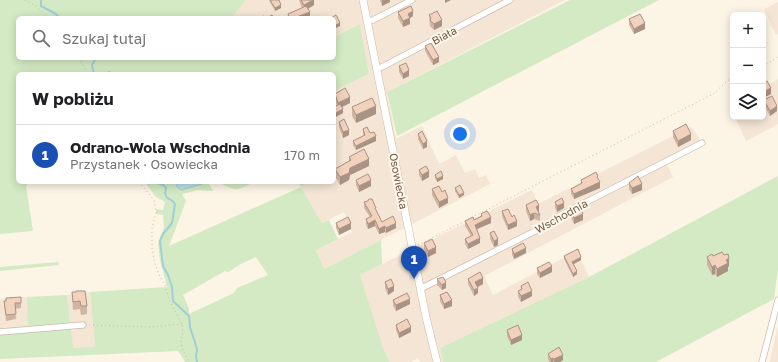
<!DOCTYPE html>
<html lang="pl">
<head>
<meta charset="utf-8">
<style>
  :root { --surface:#fff; --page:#f2f2f2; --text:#202124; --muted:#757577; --line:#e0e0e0; --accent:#ea580c }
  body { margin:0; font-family:"Golos Text",sans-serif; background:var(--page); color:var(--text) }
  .controls { position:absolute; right:12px; top:12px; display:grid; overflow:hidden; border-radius:6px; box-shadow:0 2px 10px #0003 }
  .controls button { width:36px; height:36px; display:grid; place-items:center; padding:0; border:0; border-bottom:1px solid var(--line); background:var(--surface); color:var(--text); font:20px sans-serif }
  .you { position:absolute; left:460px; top:134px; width:14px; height:14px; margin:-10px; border:3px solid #fff; border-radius:50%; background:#1a73e8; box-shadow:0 0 0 6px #1a73e833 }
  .badge { display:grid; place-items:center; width:26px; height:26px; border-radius:50%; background:var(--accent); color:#fff; font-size:13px; font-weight:700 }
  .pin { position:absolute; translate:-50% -33px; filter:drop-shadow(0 1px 2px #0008) }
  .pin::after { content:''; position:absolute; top:21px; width:14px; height:12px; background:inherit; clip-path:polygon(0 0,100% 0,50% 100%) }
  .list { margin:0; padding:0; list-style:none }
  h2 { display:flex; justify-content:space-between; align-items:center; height:52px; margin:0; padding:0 16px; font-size:17px }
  h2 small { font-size:13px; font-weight:400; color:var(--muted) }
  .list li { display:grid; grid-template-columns:26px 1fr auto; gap:12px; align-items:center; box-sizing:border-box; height:60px; padding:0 16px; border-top:1px solid var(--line) }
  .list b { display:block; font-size:15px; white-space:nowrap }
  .list p { margin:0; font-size:13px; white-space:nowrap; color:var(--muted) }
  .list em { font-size:13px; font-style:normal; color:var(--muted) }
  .icon { flex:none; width:22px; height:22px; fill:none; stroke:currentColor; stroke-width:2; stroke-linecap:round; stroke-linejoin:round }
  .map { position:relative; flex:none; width:778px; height:362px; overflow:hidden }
  .search { position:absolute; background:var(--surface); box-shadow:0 2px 10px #0003; left:16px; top:16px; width:320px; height:44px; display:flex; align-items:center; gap:10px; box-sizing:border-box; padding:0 14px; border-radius:6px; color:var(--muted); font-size:15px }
  .panel { position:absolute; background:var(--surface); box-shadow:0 2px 10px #0003; left:16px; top:72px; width:320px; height:112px; border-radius:6px }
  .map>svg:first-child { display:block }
</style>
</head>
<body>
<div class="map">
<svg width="778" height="362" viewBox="0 0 778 362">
  <rect width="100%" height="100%" fill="#fcf4e5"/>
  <g fill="#f4e5d4">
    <path d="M246,0H565L387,92L396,139L422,126L439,164L456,155L465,173L475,169L479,178L486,175L490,184L324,269L316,250L352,232L344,212L322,223L301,187L310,182H334V91L369,74L360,24L334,37V18H231Z"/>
    <path d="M778,2V34L776,35L764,9Z"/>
    <path d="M778,79V124L746,141L735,117H763V88Z"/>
    <path d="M691,127L701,141L665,161L673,177L484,276L493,295L577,251L589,277L440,348L443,362H420L418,358L411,362H390L384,350L360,275L532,190L538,204Z"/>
    <path d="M90,292L95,346L72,348L67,295Z"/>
    <path d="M27,297L29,326L0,328V299Z"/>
    <path d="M778,325V362H770Z"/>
  </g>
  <g fill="#d3eac4" fill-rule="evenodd">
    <path d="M0,0H246L231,18H18V58H334V37L360,24L369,74L334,91V74H18V182H29L26,186L33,231L0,234Z"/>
    <path d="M570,0H659L397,136L387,92Z"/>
    <path d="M778,176V269L774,299L656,362H443L440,348L589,277Z"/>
    <path d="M145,182H217L209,184L213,191L198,190L182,194L186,201L169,246L301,187L298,182H310L301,187L322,223L329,220L338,239L316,250L324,269L381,240L382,264L360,275L384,350L390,362H185L178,351L0,359V328L28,326L27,297L67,295L73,348L95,346L90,292L167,287L160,260L158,243L164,228L163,215L156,214V209L163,210L165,202L155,196ZM256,257L268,275L237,288L234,293L189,314V308L183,295L225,271L228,272L241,264Z"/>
    <path d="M218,182H253C236,192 235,191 218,182Z"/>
    <path d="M58,262L59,265L0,271V267Z"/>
  </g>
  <path fill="#bae0e6" stroke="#a0cfd8" d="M176,182H200L202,184L181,190L177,187Z"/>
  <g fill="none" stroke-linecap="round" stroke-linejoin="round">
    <g stroke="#a0cfd8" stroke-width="2">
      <path d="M41,0V6L56,14L60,18"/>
      <path d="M94,74L92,65L96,58"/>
      <path d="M107,74L109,72L112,74"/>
      <path d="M149,182C155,184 163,182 166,188C163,201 170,196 175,204L172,223L163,234L160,241L163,266L168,275L172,287L173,301L189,316L190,327L197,349L196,357L197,362"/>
    </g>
    <g stroke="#cebbac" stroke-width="7">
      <g id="minor">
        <path d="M367,21L373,20L412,0"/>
        <path d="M376,69L382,67L510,0"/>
        <path d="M420,288L424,287L549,224L559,216L702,143"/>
        <path d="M0,332L83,325"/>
        <path d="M762,362L778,300"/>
      </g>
    </g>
    <g stroke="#cebbac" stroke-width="8">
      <path id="tertiary" d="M363,0L426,317L437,362"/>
    </g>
    <g stroke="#d7b5a0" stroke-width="1" stroke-dasharray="1 3" stroke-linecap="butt">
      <path d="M25,0L34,5L50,18"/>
      <path d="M79,58L88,74"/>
      <path d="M763,66L778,57"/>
      <path d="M139,182L154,200L156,212L152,229V248L154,260L158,273L165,285L169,300L182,324L183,335L181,339V343L183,350L189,362"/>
      <path d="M418,245L713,94L733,76"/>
      <path d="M89,325L151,327L182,324"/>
    </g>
    <use href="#minor" stroke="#fff" stroke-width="5.5"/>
    <use href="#tertiary" stroke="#fff" stroke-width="7"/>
  </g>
  <g fill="#d0b5a3">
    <path d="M269,0H279L281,8L275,11Z"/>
    <path d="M299,0H314V5L308,9L310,17L306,18H288V14L302,8Z"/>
    <path d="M380,0H390V2L382,6Z"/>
    <path d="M398,12L413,16L410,18V24L403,27L398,18Z"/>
    <path d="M429,15L442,26L434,30L430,26Z"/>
    <path d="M629,19L645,29L634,34L629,25Z"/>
    <path d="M425,46L439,62L433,65L425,51Z"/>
    <path d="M399,66L409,76L403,79L399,72Z"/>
    <path d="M763,83L771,94L765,97L763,93Z"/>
    <path d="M335,94L350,103L342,107L343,113L337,106L335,100Z"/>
    <path d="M764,100L777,111L770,116L764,105Z"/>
    <path d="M352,107L376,114L356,123L352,116Z"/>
    <path d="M339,122L349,135L343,138L339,127Z"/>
    <path d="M363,129L370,133L376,141L356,150L353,145V141L364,136L363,134Z"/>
    <path d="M673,131L691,140L678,147L673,137Z"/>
    <path d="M418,134L427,147L423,149L418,139Z"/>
    <path d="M349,157L369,166L350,175L349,180L340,185L335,176V169L349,161Z"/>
    <path d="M419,170L429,177L422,181L419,175Z"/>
    <path d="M435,175L443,179L437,182L435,178Z"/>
    <path d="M598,179L600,188L574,199L571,194V189L581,184V180Z"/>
    <path d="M356,180L371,186L359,192L356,185Z"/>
    <path d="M629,183L642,190L632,194L629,189Z"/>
    <path d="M455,188L464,195L459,198L455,191Z"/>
    <path d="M432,189L448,203L439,208L432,195Z"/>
    <path d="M364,202L376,211L382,222L396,228L386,233L385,232L379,234L375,226L368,229L366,225V219L370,217L364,208Z"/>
    <path d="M555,202L564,208L557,212L555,208Z"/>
    <path d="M526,205L539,211H538L540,215V221L534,219L530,221L526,211Z"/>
    <path d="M570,210L583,220L574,224L570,215Z"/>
    <path d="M502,211L517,226L508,230L502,216Z"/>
    <path d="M481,214L491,223L477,229L480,243L468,249L465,244V239L471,236L465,226V221L474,220L481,216Z"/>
    <path d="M336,223L351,229L339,235L336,228Z"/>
    <path d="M490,233L498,245L494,247L490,239Z"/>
    <path d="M424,243L436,253L428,257L424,249Z"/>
    <path d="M512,249L526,253L514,259L512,255Z"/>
    <path d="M564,256L581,260L573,264L577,274L573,277L564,259Z"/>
    <path d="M713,256L729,266L728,267V271L717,277L715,274L712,275L707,265V257Z"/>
    <path d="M537,268L552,272L540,278L537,274Z"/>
    <path d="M437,279L446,288L442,290L437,285Z"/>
    <path d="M468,279L483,284L478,287V293L474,296L468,284Z"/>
    <path d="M385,282L394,291L388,295L385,288Z"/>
    <path d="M521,286L532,296L521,302L518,297V291L521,290Z"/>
    <path d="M72,292L87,306V314L81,315L80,309L73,310Z"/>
    <path d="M440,295L452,306L444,309L440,301Z"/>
    <path d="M393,300L410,304L396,311L393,306Z"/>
    <path d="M4,301L21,303V308L15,309L16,319L6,321Z"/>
    <path d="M396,325L411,332L399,338L396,330Z"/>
    <path d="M507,330L522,340L511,345L507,336Z"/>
    <path d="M548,354L563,360L560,362H549L548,359Z"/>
  </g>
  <g fill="#a99384">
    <path d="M313,0H314V5L304,11V5Z"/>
    <path d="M382,0H390V2L382,6Z"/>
    <path d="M445,0H451L445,3Z"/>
    <path d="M281,5V8L275,11V8Z"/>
    <path d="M413,11V16L410,18V24L403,27V21L408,14Z"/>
    <path d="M310,12V17L306,18H294Z"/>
    <path d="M442,20V26L434,30V24Z"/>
    <path d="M340,23V26L334,29V26Z"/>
    <path d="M645,23V29L634,34V29Z"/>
    <path d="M439,57V62L433,65V60Z"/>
    <path d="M409,70V76L403,79V74Z"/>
    <path d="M771,88V94L765,97V91Z"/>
    <path d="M350,97V103L338,109V103Z"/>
    <path d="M376,106V114L356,123V115Z"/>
    <path d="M777,106V111L770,116V111Z"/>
    <path d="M343,109V113L334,118V114Z"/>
    <path d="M349,130V135L343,138V132Z"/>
    <path d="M691,134V140L678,147V141Z"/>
    <path d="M376,136V141L356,150V146Z"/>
    <path d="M427,141V147L423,149V144Z"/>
    <path d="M369,159V166L350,175L349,180L340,185V177L350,168Z"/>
    <path d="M429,171V177L422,181V175Z"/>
    <path d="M443,176V179L437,182V179Z"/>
    <path d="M371,180V186L359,192V186Z"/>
    <path d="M600,182V188L574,199V194Z"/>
    <path d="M642,184V190L632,194V188Z"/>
    <path d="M464,193V195L459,198V195Z"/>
    <path d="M448,198V203L439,208V202Z"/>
    <path d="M564,203V208L557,212V206Z"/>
    <path d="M539,205V211L536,213V207Z"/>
    <path d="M534,213V219L530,221V215Z"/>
    <path d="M583,214V220L574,224V218Z"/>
    <path d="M491,217V223L475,230V225Z"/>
    <path d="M375,220V226L368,229V224Z"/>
    <path d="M517,221V226L508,230V225Z"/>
    <path d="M351,223V229L339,235V229Z"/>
    <path d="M396,223V228L386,233V228Z"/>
    <path d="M385,226V232L379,234V229Z"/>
    <path d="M480,238V243L468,249V244Z"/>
    <path d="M498,239V245L494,247V241Z"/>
    <path d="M436,247V253L428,257V251Z"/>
    <path d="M526,248V253L514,259V254Z"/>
    <path d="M581,257V260L572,265V262Z"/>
    <path d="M729,258V266L728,267V271L717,277V269L726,260Z"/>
    <path d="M715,265V274L712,275V267Z"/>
    <path d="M552,266V272L540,278V273Z"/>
    <path d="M577,271V274L573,277V274Z"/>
    <path d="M483,278V284L475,288V282Z"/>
    <path d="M446,282V288L442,290V285Z"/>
    <path d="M394,286V291L388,295V289Z"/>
    <path d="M478,288V293L474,296V290Z"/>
    <path d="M532,291V296L521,302V296Z"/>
    <path d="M410,299V304L396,311V305Z"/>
    <path d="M452,300V306L444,309V304Z"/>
    <path d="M411,327V332L399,338V333Z"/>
    <path d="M522,335V340L511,345V340Z"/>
    <path d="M563,355V360L560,362H554V359Z"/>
    <path d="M553,358V362H551V359Z"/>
  </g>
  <g fill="#f2d2bd" stroke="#a99384">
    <path d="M270,0H279L281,5L275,8Z"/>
    <path d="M301,0H313L304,5Z"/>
    <path d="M306,6L310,12L294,18H289L288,14Z"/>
    <path d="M411,6L413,11L408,14L410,18L403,21L398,12Z"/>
    <path d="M437,11L442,20L434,24L430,20L431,18L429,15Z"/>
    <path d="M640,14L645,23L634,29L629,19Z"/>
    <path d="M272,15L274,18H267Z"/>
    <path d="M336,15L340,23L334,26V18H331Z"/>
    <path d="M264,16L265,18H259Z"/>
    <path d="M431,43L439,57L433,60L425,46Z"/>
    <path d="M406,63L409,70L403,74L399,66Z"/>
    <path d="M767,81L771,88L765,91L763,88V83Z"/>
    <path d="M345,88L350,97L338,103L335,94Z"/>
    <path d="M772,96L777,106L770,111L764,100Z"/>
    <path d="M372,98L376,106L356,115L352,107Z"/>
    <path d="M340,104L343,109L334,114V107Z"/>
    <path d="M344,119L349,130L343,132L339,122Z"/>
    <path d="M686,124L691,134L678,141L673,131Z"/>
    <path d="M367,127L370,133L374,132L376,136L356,146L353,141L365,135L363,129Z"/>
    <path d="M422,131L427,141L423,144L418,134Z"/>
    <path d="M364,149L369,159L350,168L349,173L340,177L335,169L351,160L349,157Z"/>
    <path d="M426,166L429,171L422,175L419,170Z"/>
    <path d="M441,171L443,176L437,179L435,175Z"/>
    <path d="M596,172L598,176L597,177L600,182L574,194L571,189L582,183L581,180Z"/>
    <path d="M368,174L371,180L359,186L356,180Z"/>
    <path d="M638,176L642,184L632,188L629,183Z"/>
    <path d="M460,185L464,193L459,195L455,188Z"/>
    <path d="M439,186L442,192L445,190L448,198L439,202L432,189Z"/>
    <path d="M562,198L564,203L557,206L555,202Z"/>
    <path d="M369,199H372L376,208H375L382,222L393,216L396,223L386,228L385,226L379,229L375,220L368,224L366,219L372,216L364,202L368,201Z"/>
    <path d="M536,200L539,205L536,207L540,215L534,213L530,215L526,205Z"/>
    <path d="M579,205L583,214L574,218L570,210Z"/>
    <path d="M508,209L512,217L514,215L517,221L508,225L502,211Z"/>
    <path d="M487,211L491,217L475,225L480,238L468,244L465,239L473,235L465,221L473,217L474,220L482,216L481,214Z"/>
    <path d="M348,217L351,223L339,229L336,223Z"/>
    <path d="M494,231L498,239L494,241L490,233Z"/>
    <path d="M432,239L436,247L428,251L424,243Z"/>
    <path d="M523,243L526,248L514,254L512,249Z"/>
    <path d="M578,249L581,257L572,262L577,271L573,274L564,256Z"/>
    <path d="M722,252L724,255L728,254L729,258L726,260L728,263L717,269L715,265L712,267L707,257L712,254L713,256Z"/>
    <path d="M549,262L552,266L540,273L537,268Z"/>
    <path d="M480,272L483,278L475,282L478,288L474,290L468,279Z"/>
    <path d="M443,277L446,282L442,285L437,279Z"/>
    <path d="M391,279L394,286L388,289L385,282Z"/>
    <path d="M528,282L532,291L521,296L518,291L522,289L521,286Z"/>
    <path d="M76,291H85L87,306H81L80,301L73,302L72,292H76Z"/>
    <path d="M447,292L452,300L444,304L440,295Z"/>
    <path d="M407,293L410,299L396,305L393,300Z"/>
    <path d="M21,297V303H15L16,314L6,315L4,301H6V298Z"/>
    <path d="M407,319L411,327L399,333L396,325Z"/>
    <path d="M518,325L522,335L511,340L507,330Z"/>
    <path d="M559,347L563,355L554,359L553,358L551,359L548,354Z"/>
  </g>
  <g text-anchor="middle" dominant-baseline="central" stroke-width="4" stroke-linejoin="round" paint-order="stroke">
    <g font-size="11" fill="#765a4a" stroke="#fff8ec">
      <text transform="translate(444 35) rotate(-28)">Biała</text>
      <text transform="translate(399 181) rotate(79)">Osowiecka</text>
      <text transform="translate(561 216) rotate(-29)">Wschodnia</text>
    </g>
  </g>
</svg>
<div class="controls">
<button>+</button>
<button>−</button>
<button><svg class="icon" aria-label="layers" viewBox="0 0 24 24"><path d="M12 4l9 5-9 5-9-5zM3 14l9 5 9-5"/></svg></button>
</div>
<div class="you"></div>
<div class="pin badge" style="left:414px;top:279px;background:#1a4fb4">1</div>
<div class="search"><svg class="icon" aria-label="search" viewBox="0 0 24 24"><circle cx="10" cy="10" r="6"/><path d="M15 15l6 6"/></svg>Szukaj tutaj</div>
<section class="panel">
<h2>W pobliżu<small></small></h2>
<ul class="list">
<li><span class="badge" style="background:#1a4fb4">1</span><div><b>Odrano-Wola Wschodnia</b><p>Przystanek · Osowiecka</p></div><em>170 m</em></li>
</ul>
</section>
</div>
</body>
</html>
